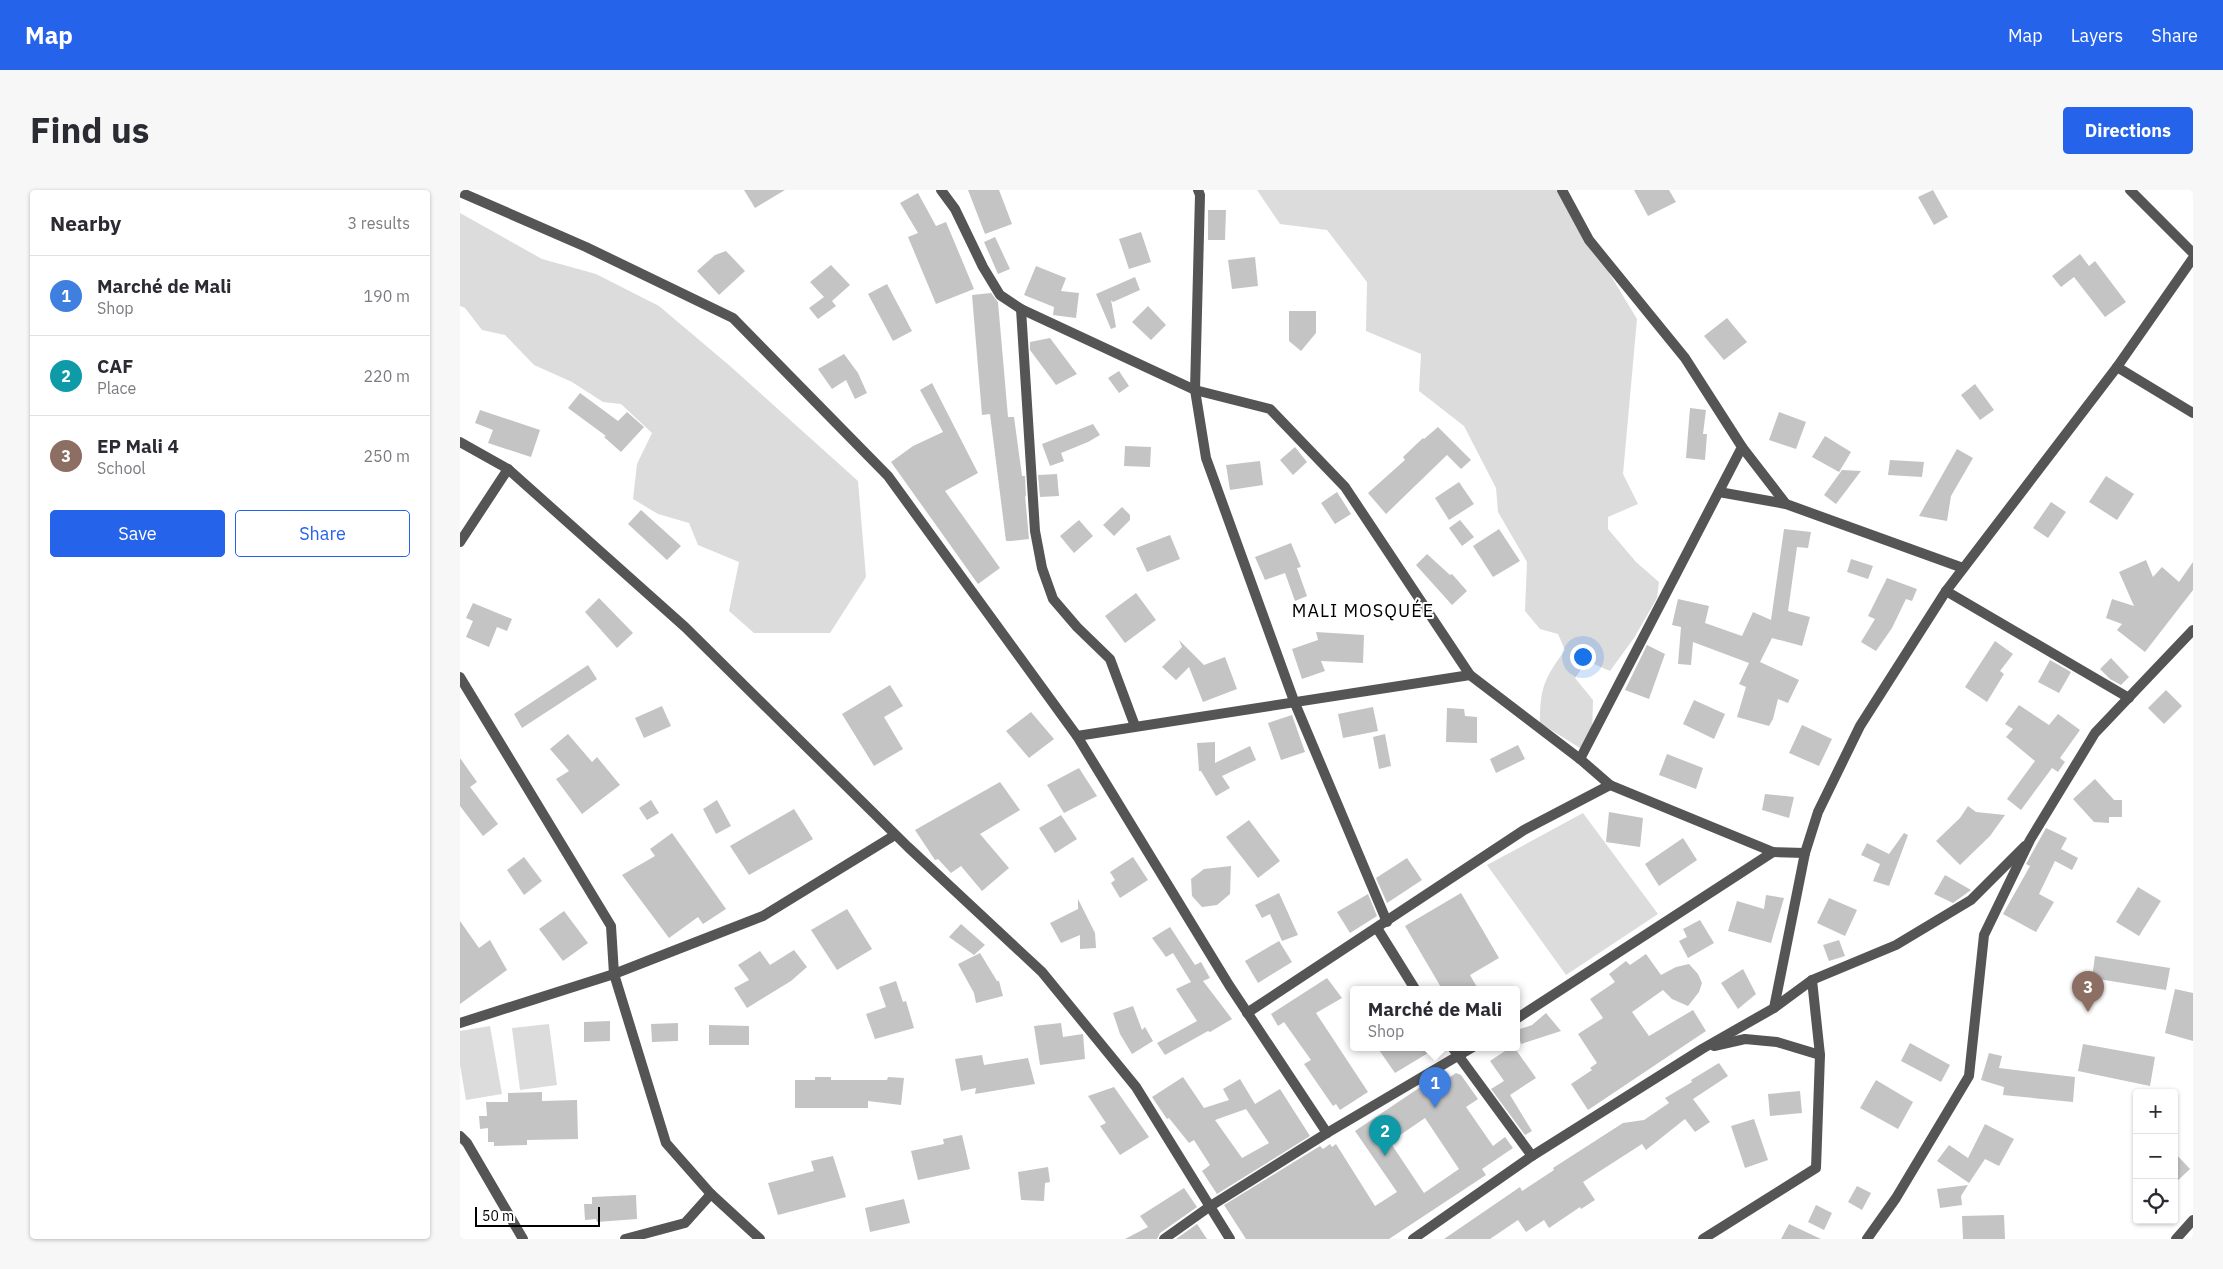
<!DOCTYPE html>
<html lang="en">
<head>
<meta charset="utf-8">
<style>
  :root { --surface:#fff; --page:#f7f7f7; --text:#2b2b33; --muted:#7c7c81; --line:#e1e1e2; --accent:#2563eb }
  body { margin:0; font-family:"IBM Plex Sans",sans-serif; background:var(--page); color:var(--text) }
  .controls { position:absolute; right:15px; bottom:15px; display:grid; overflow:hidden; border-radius:5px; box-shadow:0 1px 4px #0004 }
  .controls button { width:45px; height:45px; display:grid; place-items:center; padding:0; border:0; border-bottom:1px solid var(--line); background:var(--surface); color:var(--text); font:25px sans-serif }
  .scale { position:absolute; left:15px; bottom:12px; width:125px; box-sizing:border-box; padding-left:5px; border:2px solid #000; border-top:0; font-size:14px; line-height:18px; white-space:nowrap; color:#000; -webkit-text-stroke:4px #fff; paint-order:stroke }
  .you { position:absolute; left:1122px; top:466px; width:18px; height:18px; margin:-12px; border:4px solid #fff; border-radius:50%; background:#1a73e8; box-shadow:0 0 0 8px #1a73e833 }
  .badge { display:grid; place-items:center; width:32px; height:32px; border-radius:50%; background:var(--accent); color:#fff; font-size:16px; font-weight:700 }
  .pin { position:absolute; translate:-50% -41px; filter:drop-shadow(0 1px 2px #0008) }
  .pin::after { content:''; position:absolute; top:26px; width:18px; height:15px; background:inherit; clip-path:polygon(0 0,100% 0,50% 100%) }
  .popup { position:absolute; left:890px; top:796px; width:170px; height:65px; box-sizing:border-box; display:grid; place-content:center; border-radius:5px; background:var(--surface); filter:drop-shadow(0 1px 4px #0005); font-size:16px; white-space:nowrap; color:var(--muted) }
  .popup b { font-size:19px; color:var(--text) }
  .popup::after { content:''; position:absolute; left:50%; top:100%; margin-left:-10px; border:10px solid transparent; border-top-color:var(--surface) }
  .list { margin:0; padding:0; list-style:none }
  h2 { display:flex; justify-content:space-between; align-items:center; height:65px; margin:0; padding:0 20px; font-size:21px }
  h2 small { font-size:16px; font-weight:400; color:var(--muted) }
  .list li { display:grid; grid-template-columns:32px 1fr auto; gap:15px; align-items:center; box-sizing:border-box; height:80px; padding:0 20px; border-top:1px solid var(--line) }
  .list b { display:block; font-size:19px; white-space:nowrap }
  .list p { margin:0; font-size:16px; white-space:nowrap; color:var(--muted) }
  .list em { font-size:16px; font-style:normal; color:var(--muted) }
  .actions { display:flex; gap:10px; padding:15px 20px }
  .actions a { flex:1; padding:11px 0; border:1px solid var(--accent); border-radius:5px; text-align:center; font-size:18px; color:var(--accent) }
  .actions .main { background:var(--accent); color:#fff }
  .icon { flex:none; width:28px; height:28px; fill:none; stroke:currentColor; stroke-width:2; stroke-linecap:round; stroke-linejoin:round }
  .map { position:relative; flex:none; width:1733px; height:1049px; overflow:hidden; border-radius:5px }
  header { display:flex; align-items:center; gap:30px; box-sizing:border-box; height:70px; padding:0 25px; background:var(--accent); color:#fff }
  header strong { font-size:24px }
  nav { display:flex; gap:28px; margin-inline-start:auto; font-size:18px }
  .intro { display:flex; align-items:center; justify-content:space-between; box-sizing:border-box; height:120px; padding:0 30px }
  h1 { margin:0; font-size:35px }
  .button { padding:12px 22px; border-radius:5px; background:var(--accent); color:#fff; font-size:18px; font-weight:700 }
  main { display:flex; gap:30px; padding:0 30px }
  aside { flex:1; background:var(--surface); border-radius:5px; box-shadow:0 1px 4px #0004 }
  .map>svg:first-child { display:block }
</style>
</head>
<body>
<header>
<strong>Map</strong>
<nav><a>Map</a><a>Layers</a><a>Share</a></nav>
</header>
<div class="intro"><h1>Find us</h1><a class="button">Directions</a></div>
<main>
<aside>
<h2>Nearby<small>3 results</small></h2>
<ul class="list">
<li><span class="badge" style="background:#3f7fe0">1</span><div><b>Marché de Mali</b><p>Shop</p></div><em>190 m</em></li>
<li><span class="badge" style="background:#0f9aa8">2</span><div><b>CAF</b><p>Place</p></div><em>220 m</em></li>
<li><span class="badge" style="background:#8d6e63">3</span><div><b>EP Mali 4</b><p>School</p></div><em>250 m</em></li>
</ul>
<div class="actions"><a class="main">Save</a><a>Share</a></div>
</aside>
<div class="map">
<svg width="1733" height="1049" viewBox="0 0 1733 1049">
  <rect width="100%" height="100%" fill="#fff"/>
  <g fill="#dcdcdc">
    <path d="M797,0H1099L1177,129L1163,284L1178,314L1148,327V339L1176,372L1199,392L1197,408L1174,448L1150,481L1127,471L1115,488L1133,510L1132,545L1120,558L1080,533C1080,498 1084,489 1105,460L1098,444L1080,439L1065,421L1067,372L1038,322L1036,298L1004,236L959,201L961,164L906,141L907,92L867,40L820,34Z"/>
    <path d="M0,23L82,69L136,84L199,116L270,176L398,291L406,387L370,443H294L269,421L279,372L238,355L229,333L198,324L173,309L177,274L192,243L161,214L143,212L112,192L74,175L45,145L22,140L5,118L0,116Z"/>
    <path d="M1123,623L1198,724L1106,785L1027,675Z"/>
    <path d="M89,834L97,895L60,900L52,838Z"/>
    <path d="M30,836L42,904L6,910L0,875V841Z"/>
  </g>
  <g fill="#c4c4c4" fill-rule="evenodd">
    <path d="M284,0H325L295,18Z"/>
    <path d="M508,0H539L552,34L525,44Z"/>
    <path d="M1174,0H1209L1216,12L1188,26Z"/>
    <path d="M1473,0L1488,27L1474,35L1458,7Z"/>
    <path d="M458,3L476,36L486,32L514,99L476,114L448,47L458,43L440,13Z"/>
    <path d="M748,20H766L765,50H748Z"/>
    <path d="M681,42L691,72L669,79L659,49Z"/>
    <path d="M535,47L550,79L538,84L524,52Z"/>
    <path d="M266,61L285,81L259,105L237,81L255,65Z"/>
    <path d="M1620,64L1629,76L1635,71L1666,112L1645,127L1614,87L1601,97L1592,86Z"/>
    <path d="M795,67L798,96L772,99L768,70Z"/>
    <path d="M371,75L390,95L372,111L376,116L358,129L349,118L364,107L350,92Z"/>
    <path d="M576,76L606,88L601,101L619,103L616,128L593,125L594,117L564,105Z"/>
    <path d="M675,87L680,100L653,112L651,110L656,137L651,139L636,104Z"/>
    <path d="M427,94L452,141L433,151L408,104Z"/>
    <path d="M531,103L538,112L548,227H554L562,286H565L566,307L565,305L569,349L551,351H546L530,224L522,225L512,105Z"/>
    <path d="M688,116L706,135L691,150L672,132Z"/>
    <path d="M829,121H856V143L841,161L829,151Z"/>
    <path d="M1267,128L1287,152L1264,170L1244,146Z"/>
    <path d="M590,148L617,184L596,195L570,160V152Z"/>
    <path d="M384,164L398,183L407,203L395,209L386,190L372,199L358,179Z"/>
    <path d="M659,181L669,196L659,203L648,188Z"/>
    <path d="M472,193L518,283L485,301L540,378L518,394L431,272L453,256L483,242L460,200Z"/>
    <path d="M1515,194L1534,220L1520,230L1501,205Z"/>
    <path d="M120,203L158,231L167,222L184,237L161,262L144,247L146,246L108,218Z"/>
    <path d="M1230,218L1246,220L1243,244H1247L1245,270L1226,268Z"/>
    <path d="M20,220L80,240L71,267L28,253L33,240L15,233Z"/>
    <path d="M1319,222L1346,232L1336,259L1309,250Z"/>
    <path d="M633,234L640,245L628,252L601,263L604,271L590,276L582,254Z"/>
    <path d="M978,237L1011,270L1001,279L987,265L926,324L908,303L945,270L943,267L963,248L964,249Z"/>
    <path d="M1365,246L1391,262L1379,282L1352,267Z"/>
    <path d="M665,256L691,257L690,277L664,276Z"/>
    <path d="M835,257L847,272L833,285L820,270Z"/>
    <path d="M1497,259L1513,268L1491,306L1487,331L1459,326Z"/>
    <path d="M1430,270L1464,272L1462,287L1428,285Z"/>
    <path d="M800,271L803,295L770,300L766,275Z"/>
    <path d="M1382,280L1401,281L1376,314L1364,305Z"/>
    <path d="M597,284L599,306L580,307L578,285Z"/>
    <path d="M1646,286L1674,304L1657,330L1629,312Z"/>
    <path d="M999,292L1014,314L989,330L975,308Z"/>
    <path d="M877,302L891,324L875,334L861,313Z"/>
    <path d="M1591,312L1606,322L1588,348L1573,338Z"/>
    <path d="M662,317L670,325V330L654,346L643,335Z"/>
    <path d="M181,320L221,356L207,370L168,334Z"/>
    <path d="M619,330L633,346L614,363L600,346Z"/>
    <path d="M1000,330L1014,347L1002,356L989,338Z"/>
    <path d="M1039,339L1060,371L1033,387L1013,356Z"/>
    <path d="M1324,339L1351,342L1348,358L1337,357L1328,421L1350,427L1342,456L1312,448L1300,472L1339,490L1328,513L1318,509L1313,529L1309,536L1277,527L1286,497L1279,494L1289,473L1233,452L1231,475L1218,474L1221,437L1212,435L1218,409L1249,416L1245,433L1282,446L1293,422L1311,430Z"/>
    <path d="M710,345L720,369L687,382L676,358Z"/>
    <path d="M831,353L841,377L837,378L847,406L835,411L825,383L805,390L795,367Z"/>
    <path d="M967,364L990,385L992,384L1007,401L992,415L956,375Z"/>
    <path d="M1391,369L1413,376L1408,389L1387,382Z"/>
    <path d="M1686,370L1693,387L1702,377L1719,392L1733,372V400L1685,462L1657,440L1662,434L1646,428L1652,409L1674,416L1659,382Z"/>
    <path d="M1427,388L1457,399L1452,411L1446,409L1432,438L1416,461L1401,452L1415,429L1408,426Z"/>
    <path d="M676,403L696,430L665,453L645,426Z"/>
    <path d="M139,408L173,443L157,458L125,422Z"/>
    <path d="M13,413L52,429L47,441L37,437L29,457L6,447L13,431L6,428Z"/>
    <path d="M856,442L904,445L903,473L861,471L865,481L842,489L832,459L858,450Z"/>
    <path d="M719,450L744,475L765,467L777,499L743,512L729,477L716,490L702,477L722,457Z"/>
    <path d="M1535,451L1553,464L1540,481L1544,484L1527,512L1505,497Z"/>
    <path d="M1187,455L1205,464L1189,509L1165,500Z"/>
    <path d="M1651,468L1669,487L1661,495L1650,489L1640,479Z"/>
    <path d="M1590,470L1611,482L1599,503L1578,492Z"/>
    <path d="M128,475L137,489L62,538L54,524Z"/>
    <path d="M430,495L443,516L424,527L443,559L414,576L382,524Z"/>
    <path d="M1706,500L1722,516L1704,534L1688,518Z"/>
    <path d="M1234,510L1265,524L1254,549L1223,534Z"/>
    <path d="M1559,515L1589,535L1598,524L1620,540L1600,568L1605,572L1598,582L1592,578L1561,620L1547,609L1575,571L1546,547L1553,539L1545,534Z"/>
    <path d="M202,516L211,536L184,548L175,528Z"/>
    <path d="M913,517L918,541L883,548L878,524Z"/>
    <path d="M987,518L1004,519L1005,526L1017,527V553L986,552Z"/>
    <path d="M571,522L594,549L569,568L546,541Z"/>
    <path d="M832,525L845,562L821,570L808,533Z"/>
    <path d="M1342,535L1372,549L1359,576L1329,563Z"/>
    <path d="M108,544L132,572L137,567L160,595L122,624L96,589L109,581L90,559Z"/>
    <path d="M925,544L931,576L919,579L913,547Z"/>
    <path d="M755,552V573L790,556L796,570L762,586L770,598L756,606L741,581H739L737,553Z"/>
    <path d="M1058,555L1065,569L1036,583L1030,569Z"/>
    <path d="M1207,564L1243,578L1236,599L1199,585Z"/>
    <path d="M0,568L17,592L10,597L38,634L23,646L0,616Z"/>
    <path d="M619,578L637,606L604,623L587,595Z"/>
    <path d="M1635,589L1654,610H1662V627H1649V633L1634,632L1613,609Z"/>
    <path d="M540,592L560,620L520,644L549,678L522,701L501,676L491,683L478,669L475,670L455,640Z"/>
    <path d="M1305,604L1334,607L1329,628L1302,620Z"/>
    <path d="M191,610L199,623L187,630L179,618Z"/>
    <path d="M257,610L271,636L256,644L243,619Z"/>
    <path d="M1508,616L1516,622L1545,625L1530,646L1500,675L1476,651L1500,628Z"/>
    <path d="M334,619L353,649L289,685L270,656Z"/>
    <path d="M1149,622L1183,628L1180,657L1146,652Z"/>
    <path d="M601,625L617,649L595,663L579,638Z"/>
    <path d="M789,630L820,671L798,688L766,647Z"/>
    <path d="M1586,638L1607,648L1601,659L1618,668L1612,680L1595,671L1579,704L1594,712L1576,742L1543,724L1570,676L1566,674Z"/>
    <path d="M212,643L266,719L243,734L238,727L209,748L162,685L195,666L190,659Z"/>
    <path d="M1444,643L1448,645L1429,696L1413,691L1420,674L1401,665L1407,653L1429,664Z"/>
    <path d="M1223,648L1237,670L1199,696L1185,674Z"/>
    <path d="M64,667L82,691L64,705L47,680Z"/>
    <path d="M673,667L688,690L660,708L651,693L655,690L650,682Z"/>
    <path d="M947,668L962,690L927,713L916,688Z"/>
    <path d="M771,676L770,704L757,715L742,717L732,706L731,689L744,679Z"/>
    <path d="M1485,685L1511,700L1493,713L1474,704Z"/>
    <path d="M1678,697L1701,711L1679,746L1656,732Z"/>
    <path d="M819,703L838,745L822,751L810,724L802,728L795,715Z"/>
    <path d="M1001,703L1039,768L1010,785L1018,799H982L945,736Z"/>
    <path d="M908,704L917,726L890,743L877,722Z"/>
    <path d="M1306,705L1324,708L1311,753L1268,741L1277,711L1304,719Z"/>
    <path d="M1369,708L1397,720L1385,746L1357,733Z"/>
    <path d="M618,709L635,743L636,758L620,759V745L601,753L590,733L618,719Z"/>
    <path d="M387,719L412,759L377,780L351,740Z"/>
    <path d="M104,721L128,753L103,771L79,739Z"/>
    <path d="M1240,730L1254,753L1228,768L1219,751L1227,747L1223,739Z"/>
    <path d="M0,731L19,758L30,750L47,780L0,814Z"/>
    <path d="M501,734L525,755L514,765L489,747Z"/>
    <path d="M710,737L735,775L741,772L750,788L743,791L772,829L750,842L748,841L705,865L697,853L737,831L716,799L731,792L713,763L706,767L692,748Z"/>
    <path d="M1379,750L1385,766L1369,771L1363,755Z"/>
    <path d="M819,751L832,772L798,793L785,771Z"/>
    <path d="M334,760L347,777L331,791L287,818L274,798L289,790L278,775L300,761L310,775Z"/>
    <path d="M520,763L537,791H539L543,806L516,813L514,803L498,774Z"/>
    <path d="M1186,764L1201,785L1216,777L1229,774L1238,784L1242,793L1239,802L1228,816L1212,809L1203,800L1172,822L1189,846L1233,820L1246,841L1128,920L1111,894L1132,880L1130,878L1137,873L1118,844L1143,828L1130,809L1155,792L1149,784L1166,771L1170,775Z"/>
    <path d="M1635,766L1710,778L1706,800L1632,788Z"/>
    <path d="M1283,779L1296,804L1278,819L1261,793Z"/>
    <path d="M867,788L882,808L856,823L908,902L880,920L876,914L873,916L844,874L851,870L824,832L818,836L811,824Z"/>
    <path d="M436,791L443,812L446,811L454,838L415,849L406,824L426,817L419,797Z"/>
    <path d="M1715,799L1733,803V851L1705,843Z"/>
    <path d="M673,816L682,840L685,837L693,851L672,864L660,844L653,823Z"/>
    <path d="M1086,823L1101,841L1061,854L1057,840L1072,835Z"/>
    <path d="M150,831V851L124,852V832Z"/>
    <path d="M218,833V851L192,852L191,834Z"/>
    <path d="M601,833L603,847L623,844L625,869L580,875L574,836Z"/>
    <path d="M249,835L289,836V855H249Z"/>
    <path d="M1450,853L1490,875L1481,892L1441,871Z"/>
    <path d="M1623,854L1695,867L1690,896L1618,881Z"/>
    <path d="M917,857H978L935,883Z"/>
    <path d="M1051,857H1054L1076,888L1050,905L1072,941L1065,945L1031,899L1044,891L1030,871Z"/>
    <path d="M1529,863L1542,866L1539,878L1615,887L1613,912L1543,905L1544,897L1521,890Z"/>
    <path d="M522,865L524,875L568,868L575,894L515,904L516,898L501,901L495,869Z"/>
    <path d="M1259,873L1268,886L1233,909L1250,932L1235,942L1225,929L1186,960L1182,954L1123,992L1135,1010L1121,1019L1120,1017L1089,1038L1084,1030L1066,1042L1058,1030L1030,1049H984L1060,997L1062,1001L1094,980L1093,978L1163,933L1184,930L1209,913L1205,908L1232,892L1231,890Z"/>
    <path d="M996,883L1001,885L1018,909L1006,917L1033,956L1045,947L1053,958L1022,979L1026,985L929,1049H786L764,1015L860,956L863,959L870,954L872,957L876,954L915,1016L937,1002L895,941L962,896L966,903ZM965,928L999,979L964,1003L930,952Z"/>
    <path d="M355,887H371V890H427L428,887L444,888L441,915L408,911V918H335V890H355Z"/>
    <path d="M723,887L744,918L769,910L763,899L780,889L795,914L820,899L850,946L757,1004L742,981L750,975L734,950L729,953L709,928L707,929L692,907ZM786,919L809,953L782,968L755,930Z"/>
    <path d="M1416,890L1453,912L1438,939L1400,918Z"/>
    <path d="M654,897L689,947L660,965L640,936L646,933L628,906Z"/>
    <path d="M1340,901L1342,923L1310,926L1308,904Z"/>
    <path d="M82,902V911L117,910L118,949L67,950V955L34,956V952H28V938L20,939L19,926H27L26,912H48V903Z"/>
    <path d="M1294,929L1308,970L1285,978L1271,936Z"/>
    <path d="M1525,934L1554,949L1539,976L1525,969L1509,993L1477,971L1489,955L1508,968Z"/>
    <path d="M502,945L510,979L458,990L451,961L484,954L483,949Z"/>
    <path d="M1714,962L1730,979L1714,994Z"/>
    <path d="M373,966L386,1007L318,1025L308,993L354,981L351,971Z"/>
    <path d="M588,977L590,992L585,993L584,1011L561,1010L558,982Z"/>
    <path d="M1508,995L1501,1006L1502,1015L1480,1018L1477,999Z"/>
    <path d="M1397,996L1411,1003L1402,1020L1388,1012Z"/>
    <path d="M724,998L737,1017L700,1043L697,1049H665L688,1037L680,1026Z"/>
    <path d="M176,1005L177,1029L137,1032L136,1029L125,1030L124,1014H132V1007Z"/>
    <path d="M444,1009L450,1033L410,1042L405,1018Z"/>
    <path d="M1356,1015L1372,1023L1364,1040L1348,1032Z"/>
    <path d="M1544,1025L1545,1049H1503L1502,1026Z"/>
    <path d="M737,1034L747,1049H716Z"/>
    <path d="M1329,1034L1361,1049H1321Z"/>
  </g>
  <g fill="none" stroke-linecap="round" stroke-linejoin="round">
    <g stroke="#555" stroke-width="10">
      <path d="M481,0L495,19L523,77L540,105L561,119L735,200L810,219L885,297L1010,485L1120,569L1150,595L1313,662L1345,663"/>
      <path d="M738,0L740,5L735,200L746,268L834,511L927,732"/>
      <path d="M1102,0L1129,50L1225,168L1282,257L1120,569"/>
      <path d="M1670,0L1733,63"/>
      <path d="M0,2L126,57L273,128L428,286L617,546L769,795L867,943"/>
      <path d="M561,119L575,341L582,378L593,409L617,437L650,469L675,536"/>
      <path d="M1657,177L1733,223"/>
      <path d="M0,252L48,279L225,437L448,657L582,782L676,897L770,1049"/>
      <path d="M1282,257L1326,314L1503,378"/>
      <path d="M1259,302L1326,314"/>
      <path d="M0,352L48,279"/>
      <path d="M1486,401L1669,508"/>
      <path d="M0,487L151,736L154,784L206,953L251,1004L300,1049"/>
      <path d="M617,546L1010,485"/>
      <path d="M917,738L955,799"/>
      <path d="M1314,818L1352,790L1436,755L1511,710L1565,656"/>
      <path d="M787,823L1064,640L1150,595"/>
      <path d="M1056,829L1313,662"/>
      <path d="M0,833L154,784L303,726L435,645"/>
      <path d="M1254,856L1285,849L1317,852L1360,865"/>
      <path d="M992,857L1072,966"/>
      <path d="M0,946L7,953L63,1049"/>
      <path d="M165,1049L225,1033L251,1004"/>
      <path d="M704,1049L749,1017L867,943L1013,857"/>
      <path d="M953,1049L1072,966L1242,859L1314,818L1345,663L1358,622L1400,536L1486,401L1657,177L1733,68"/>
      <path d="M1243,1049L1356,978L1360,865L1352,790"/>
      <path d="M1407,1049L1436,1008L1509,886L1524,745L1570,650L1635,543L1733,440"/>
      <path d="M1716,1049L1733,1030"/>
    </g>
  </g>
  <g text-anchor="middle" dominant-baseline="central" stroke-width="4" stroke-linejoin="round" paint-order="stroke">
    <g font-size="18" letter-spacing="1" fill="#000" stroke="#fff">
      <text x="903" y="420">MALI MOSQUÉE</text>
    </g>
  </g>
</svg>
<div class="controls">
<button>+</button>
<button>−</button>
<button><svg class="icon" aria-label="locate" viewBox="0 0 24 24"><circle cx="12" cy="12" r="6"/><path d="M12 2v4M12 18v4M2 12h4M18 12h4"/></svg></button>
</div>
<div class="scale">50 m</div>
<div class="you"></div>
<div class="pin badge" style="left:975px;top:918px;background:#3f7fe0">1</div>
<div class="popup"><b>Marché de Mali</b>Shop</div>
<div class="pin badge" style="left:925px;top:966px;background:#0f9aa8">2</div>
<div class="pin badge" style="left:1628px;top:822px;background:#8d6e63">3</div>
</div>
</main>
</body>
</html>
